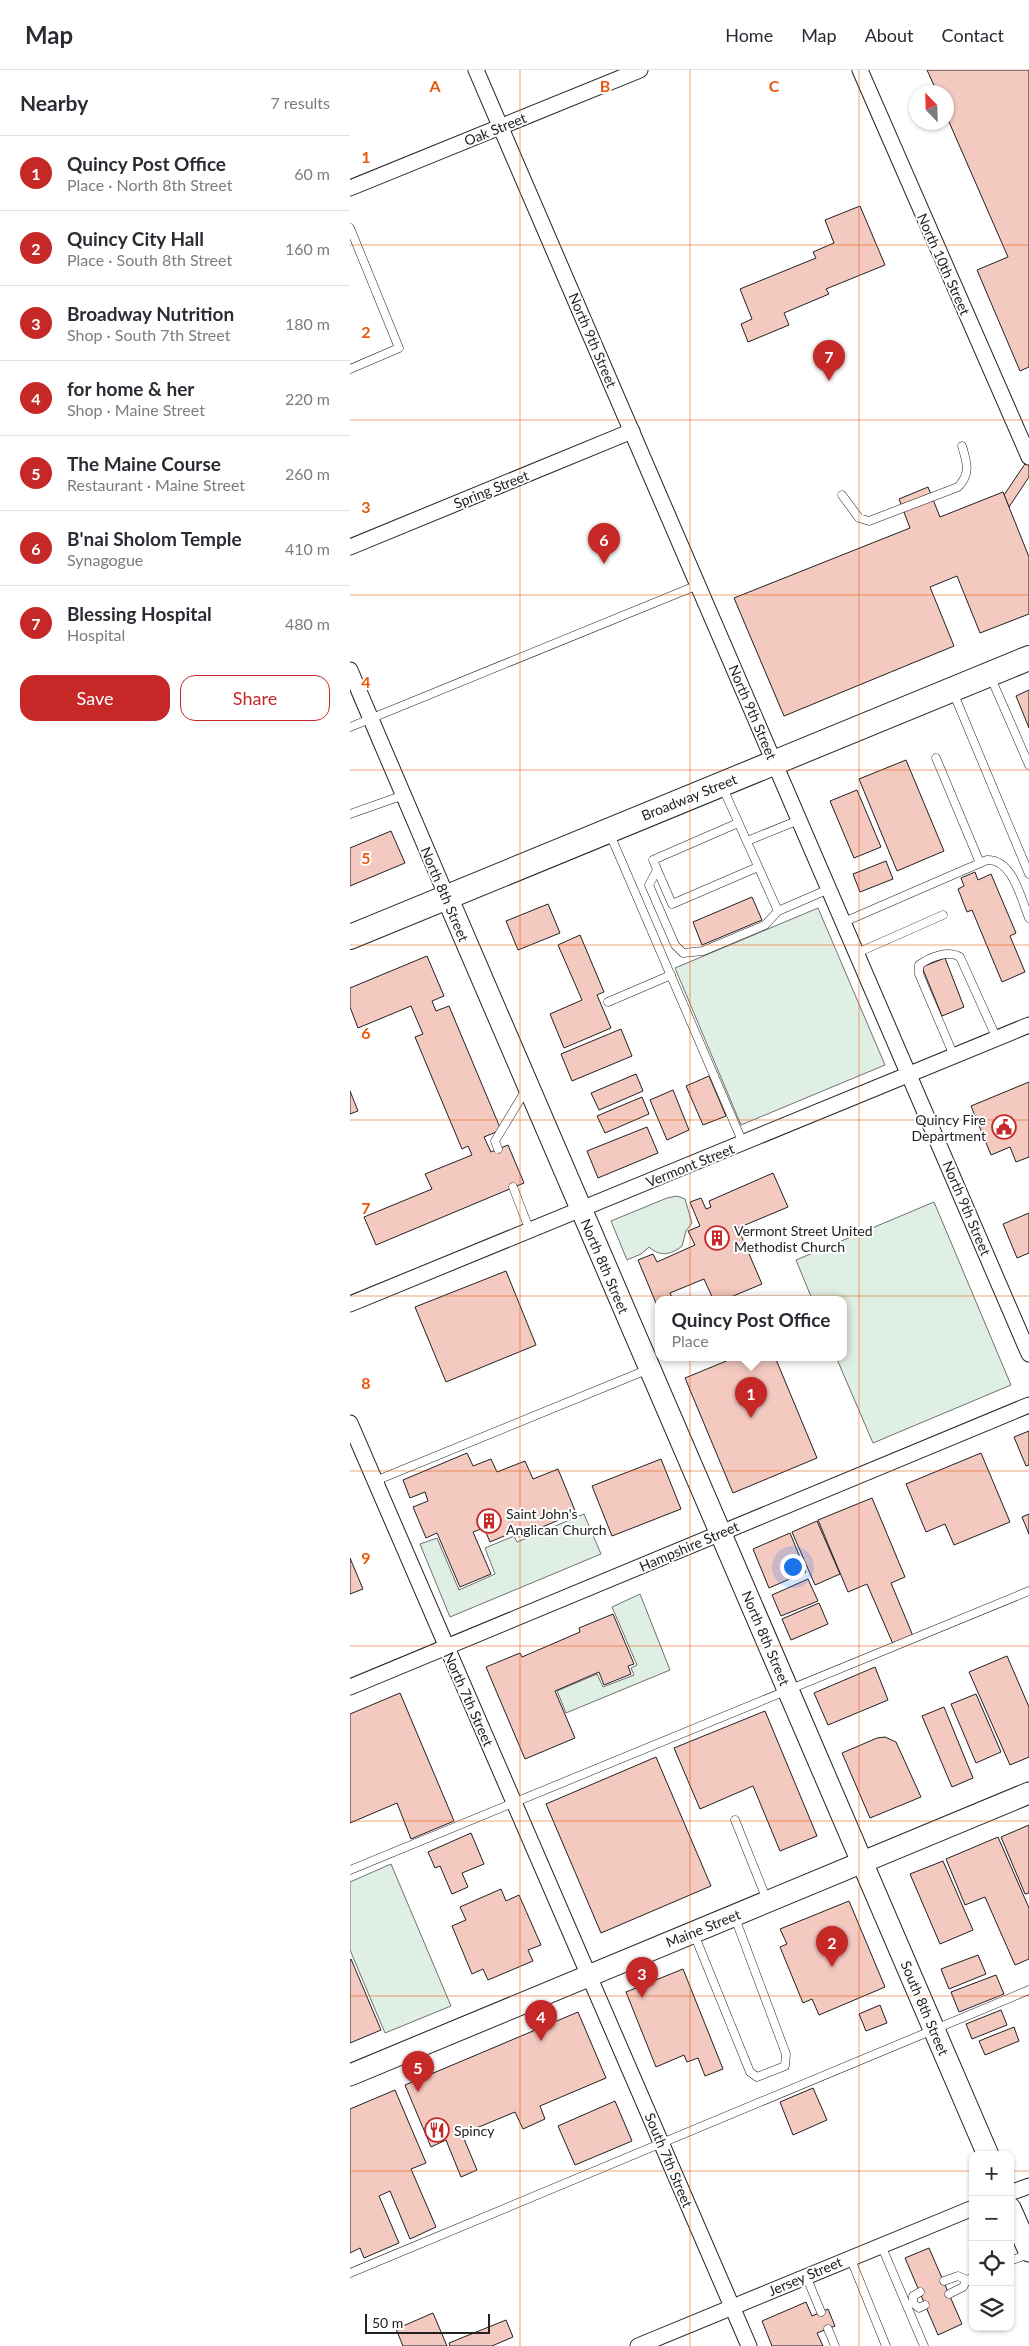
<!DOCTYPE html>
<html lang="en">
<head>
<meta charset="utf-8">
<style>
  :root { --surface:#fff; --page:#f7f7f7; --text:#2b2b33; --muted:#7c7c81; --line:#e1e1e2; --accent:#c62828 }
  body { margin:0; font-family:Lato,sans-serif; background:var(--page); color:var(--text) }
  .controls { position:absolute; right:15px; bottom:15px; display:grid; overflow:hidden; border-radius:10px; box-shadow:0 1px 4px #0004 }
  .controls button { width:45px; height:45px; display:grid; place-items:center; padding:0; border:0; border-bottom:1px solid var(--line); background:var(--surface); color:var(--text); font:25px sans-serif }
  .compass { position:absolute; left:559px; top:15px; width:45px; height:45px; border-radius:50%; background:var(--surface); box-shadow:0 1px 4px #0004; rotate:337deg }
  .scale { position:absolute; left:15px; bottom:12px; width:125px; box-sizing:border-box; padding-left:5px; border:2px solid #222; border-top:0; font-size:14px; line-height:18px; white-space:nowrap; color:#222; -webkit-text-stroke:4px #fff; paint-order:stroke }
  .you { position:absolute; left:442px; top:1496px; width:18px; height:18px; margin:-12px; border:4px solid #fff; border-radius:50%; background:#1a73e8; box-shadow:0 0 0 8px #1a73e833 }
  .badge { display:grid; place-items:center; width:32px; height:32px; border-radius:50%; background:var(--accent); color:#fff; font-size:16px; font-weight:700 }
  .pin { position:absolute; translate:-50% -41px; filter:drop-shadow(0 1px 2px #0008) }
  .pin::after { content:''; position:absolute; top:26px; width:18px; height:15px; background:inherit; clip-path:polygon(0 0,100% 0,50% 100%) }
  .popup { position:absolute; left:305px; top:1226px; width:192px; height:65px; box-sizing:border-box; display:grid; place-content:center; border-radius:10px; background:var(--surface); filter:drop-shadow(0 1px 4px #0005); font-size:16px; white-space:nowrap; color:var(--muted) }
  .popup b { font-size:19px; color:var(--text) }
  .popup::after { content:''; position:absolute; left:50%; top:100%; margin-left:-10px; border:10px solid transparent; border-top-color:var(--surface) }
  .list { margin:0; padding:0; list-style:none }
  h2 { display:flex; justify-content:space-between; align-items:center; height:65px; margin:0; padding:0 20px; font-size:21px }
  h2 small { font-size:16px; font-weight:400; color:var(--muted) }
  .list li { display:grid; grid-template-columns:32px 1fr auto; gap:15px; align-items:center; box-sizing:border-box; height:75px; padding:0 20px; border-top:1px solid var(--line) }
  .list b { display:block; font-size:19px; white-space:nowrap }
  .list p { margin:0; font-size:16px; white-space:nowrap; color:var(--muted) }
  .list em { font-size:16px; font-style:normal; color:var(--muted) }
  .actions { display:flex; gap:10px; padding:15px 20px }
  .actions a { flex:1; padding:11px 0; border:1px solid var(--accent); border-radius:15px; text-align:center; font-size:18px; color:var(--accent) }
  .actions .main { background:var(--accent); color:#fff }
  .icon { flex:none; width:28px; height:28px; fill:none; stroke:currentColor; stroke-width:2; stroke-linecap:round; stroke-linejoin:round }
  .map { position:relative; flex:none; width:679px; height:2276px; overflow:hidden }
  header { display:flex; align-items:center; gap:30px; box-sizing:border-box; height:70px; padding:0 25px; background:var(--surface); border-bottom:1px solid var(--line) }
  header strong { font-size:24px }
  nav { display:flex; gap:28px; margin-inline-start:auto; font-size:18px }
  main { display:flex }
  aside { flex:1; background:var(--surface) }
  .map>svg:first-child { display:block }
</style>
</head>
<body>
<header>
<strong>Map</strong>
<nav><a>Home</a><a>Map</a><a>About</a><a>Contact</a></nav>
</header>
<main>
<aside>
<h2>Nearby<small>7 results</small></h2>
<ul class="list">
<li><span class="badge">1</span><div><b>Quincy Post Office</b><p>Place · North 8th Street</p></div><em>60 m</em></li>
<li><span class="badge">2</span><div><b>Quincy City Hall</b><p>Place · South 8th Street</p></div><em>160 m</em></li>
<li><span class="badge">3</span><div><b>Broadway Nutrition</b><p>Shop · South 7th Street</p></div><em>180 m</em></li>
<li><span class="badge">4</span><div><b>for home &amp; her</b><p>Shop · Maine Street</p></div><em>220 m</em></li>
<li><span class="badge">5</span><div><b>The Maine Course</b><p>Restaurant · Maine Street</p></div><em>260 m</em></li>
<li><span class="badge">6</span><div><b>B'nai Sholom Temple</b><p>Synagogue</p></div><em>410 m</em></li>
<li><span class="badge">7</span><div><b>Blessing Hospital</b><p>Hospital</p></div><em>480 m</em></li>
</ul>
<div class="actions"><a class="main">Save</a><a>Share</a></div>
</aside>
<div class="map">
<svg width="679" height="2276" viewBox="0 0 679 2276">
  <rect width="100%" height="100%" fill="#fff"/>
  <g fill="#e0efe3" stroke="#6f6f6f">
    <path d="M468,838L535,995L391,1055L325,898Z"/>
    <path d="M327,1126L335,1129L342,1153L336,1161L332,1176C321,1185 310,1187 299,1177L291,1184L277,1190L261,1151L317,1128Z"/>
    <path d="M584,1132L661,1315L523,1373L486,1287H494V1229H462L446,1190Z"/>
    <path d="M234,1444L251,1484L100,1547L70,1474L87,1468L109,1520L145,1504L135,1478L164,1466L167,1472Z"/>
    <path d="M290,1524L320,1600L216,1643L207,1621L247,1604L253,1617L284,1605L281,1598L287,1595L262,1537Z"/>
    <path d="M41,1794L101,1936L35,1963L0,1880V1812Z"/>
  </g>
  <g fill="#f3c9c0" stroke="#222">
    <path d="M577,0H679V297L670,301L627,200L658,187L596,45V22H587Z"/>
    <path d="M510,136L535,195L476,219L479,224L434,243L439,255L398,272L391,254L402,249L390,219L466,188L463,182L484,173L475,150Z"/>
    <path d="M679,388V407L659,437L654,425Z"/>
    <path d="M578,417L590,447L653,422L679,487V544L630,563L607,506L580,517L604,576L434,646L384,528L560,458L549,429Z"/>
    <path d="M679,620V658L666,626Z"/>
    <path d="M556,690L594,781L547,801L509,709Z"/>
    <path d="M507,720L531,777L504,788L480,731Z"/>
    <path d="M41,761L55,793L0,816V778Z"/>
    <path d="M536,791L543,809L510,822L503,804Z"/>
    <path d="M625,802L628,810L641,804L666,863L660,866L675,902L652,912L622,840L617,842L608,819L614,816L611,808Z"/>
    <path d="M402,827L412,850L352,875L343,852Z"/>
    <path d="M198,834L210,863L168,880L156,851Z"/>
    <path d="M230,865L254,922L247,925L261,958L214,978L200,944L232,930L208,875Z"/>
    <path d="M77,886L94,926L82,931L86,941L99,936L151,1060L134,1067L141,1082L158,1075L174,1113L26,1175L14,1147L82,1119L75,1104L122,1085L118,1076L112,1079L65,967L73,964L61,936L8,958L0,937V918Z"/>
    <path d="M595,888L614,937L592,946L572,897Z"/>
    <path d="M271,959L282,986L222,1011L211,984Z"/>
    <path d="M286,1004L293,1021L249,1040L241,1023Z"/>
    <path d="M359,1006L376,1046L353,1055L336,1016Z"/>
    <path d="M679,1012V1087L666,1092L660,1077L641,1085L621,1036Z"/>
    <path d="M323,1020L339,1060L317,1070L300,1030Z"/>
    <path d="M0,1021L8,1041L0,1044Z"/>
    <path d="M292,1027L299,1044L255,1063L247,1046Z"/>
    <path d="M297,1057L308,1083L248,1108L237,1081Z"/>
    <path d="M423,1103L438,1137L388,1158L412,1214L376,1229H363L354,1209L320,1223L323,1229H308V1238L288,1190L303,1184L307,1192L345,1175L338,1161L350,1156L340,1132L351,1128L356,1139L361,1137L359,1131Z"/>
    <path d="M679,1143V1183L667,1188L653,1154Z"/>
    <path d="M156,1201L186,1275L96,1312L65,1237Z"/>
    <path d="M386,1287H425L467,1388L383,1423L335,1308Z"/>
    <path d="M679,1361V1395L676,1396L664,1367Z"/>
    <path d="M117,1383L123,1396L141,1389L147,1402L175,1391L183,1409L208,1399L226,1443L168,1467L166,1461L140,1472L134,1458L123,1462L141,1504L110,1517L87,1463L76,1468L63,1437L78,1431L75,1422L60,1428L53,1410Z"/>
    <path d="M631,1383L660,1452L604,1475L595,1454L576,1462L556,1414Z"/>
    <path d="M311,1389L331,1439L262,1466L242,1416Z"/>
    <path d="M522,1428L555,1507L541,1513L563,1566L543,1574L517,1514L498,1522L468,1450Z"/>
    <path d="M679,1444V1464L672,1447Z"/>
    <path d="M467,1451L490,1504L465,1515L442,1462Z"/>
    <path d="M440,1463L456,1502L419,1518L403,1479Z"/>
    <path d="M0,1488L13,1519L0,1524Z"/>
    <path d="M458,1509L468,1531L431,1546L422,1525Z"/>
    <path d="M469,1533L478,1554L441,1570L432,1549Z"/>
    <path d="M263,1544L284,1594L278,1596L281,1604L254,1615L249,1602L205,1621L225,1668L175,1689L136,1597L170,1583L172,1587L230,1562L229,1558Z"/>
    <path d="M657,1586L679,1637V1687L660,1695L619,1602Z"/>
    <path d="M525,1597L538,1630L478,1655L464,1623Z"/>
    <path d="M50,1623L104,1751L61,1769L47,1733L0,1753V1644Z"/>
    <path d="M626,1624L651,1682L626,1693L601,1634Z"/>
    <path d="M594,1637L623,1708L602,1717L572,1646Z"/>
    <path d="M415,1641L467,1766L430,1781L403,1716L350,1739L324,1678Z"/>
    <path d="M535,1667L546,1672L571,1727L520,1748L492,1683L527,1668Z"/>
    <path d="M306,1687L361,1816L251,1863L196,1734Z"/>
    <path d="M679,1755V1823L675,1824L651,1767Z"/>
    <path d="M121,1763L134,1794L112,1803L118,1817L102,1824L90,1796L85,1798L78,1782Z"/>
    <path d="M648,1767L679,1838V1889L665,1895L635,1827L615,1835L596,1789Z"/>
    <path d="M593,1791L623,1860L590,1874L560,1804Z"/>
    <path d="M151,1819L156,1831L169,1825L191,1875L178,1880L183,1891L138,1910L133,1899L122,1904L102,1856L116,1850L110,1837Z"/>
    <path d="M499,1831L535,1917L469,1945L462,1929L453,1933L430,1877L437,1874L430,1859Z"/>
    <path d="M628,1885L636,1904L599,1919L591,1899Z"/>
    <path d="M1,1889L31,1960L0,1973V1890Z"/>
    <path d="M333,1899L373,1999L355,2006L348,1988L337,1992L334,1985L306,1997L276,1922Z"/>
    <path d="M646,1905L654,1924L609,1942L601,1922Z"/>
    <path d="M530,1935L537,1953L516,1961L509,1944Z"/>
    <path d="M651,1940L657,1955L622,1969L616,1954Z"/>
    <path d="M228,1942L256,2008L190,2036L195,2049L173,2059L165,2042L112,2064L127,2100L111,2107L96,2070L81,2077L55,2015Z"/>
    <path d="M664,1957L669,1971L635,1985L629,1971Z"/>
    <path d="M463,2018L477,2050L443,2065L430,2032Z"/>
    <path d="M45,2020L76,2093L61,2099L86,2157L60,2169L40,2121L29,2126L49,2173L14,2188L10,2178L0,2183V2039Z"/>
    <path d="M265,2031L282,2071L225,2095L208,2056Z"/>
    <path d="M579,2178L612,2254L588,2265L555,2188Z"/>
    <path d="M456,2232L462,2246L478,2239L485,2256L467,2263L473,2276H422L412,2251Z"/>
    <path d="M83,2243L97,2276H53L46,2259Z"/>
    <path d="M156,2250L163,2267L142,2276H100L99,2273Z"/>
  </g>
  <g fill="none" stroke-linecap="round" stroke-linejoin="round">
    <g stroke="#222" stroke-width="9">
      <g id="lane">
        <path d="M0,158L49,278L0,299"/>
        <path d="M492,425L509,448L519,451L608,417C621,404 617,392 612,376"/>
        <path d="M641,608L679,695"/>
        <path d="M603,622L679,804"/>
        <path d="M0,657L348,515"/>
        <path d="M586,688L630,793"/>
        <path d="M372,716L428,841L479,819"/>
        <path d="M0,744L54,725"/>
        <path d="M388,753L303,790L322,834L408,797"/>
        <path d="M259,762L393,1073"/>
        <path d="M397,771L449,750"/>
        <path d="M307,800L299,815L325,875L333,883L353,881L415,855L428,841"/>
        <path d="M494,852L637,790C663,789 671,829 679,848"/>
        <path d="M507,883L593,845"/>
        <path d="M258,932L321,905"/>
        <path d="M604,986L569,904V895C580,887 598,880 610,887L647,969"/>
        <path d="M148,1079L145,1071L177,1018"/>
        <path d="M163,1117L180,1161"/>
        <path d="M25,1411L299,1299"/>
        <path d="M385,1750L417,1830"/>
        <path d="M0,1800L679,1521"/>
        <path d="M344,1864L400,2002L407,2007L435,1996L436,1984L385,1848"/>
        <path d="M531,2175L574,2276"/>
        <path d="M500,2187L536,2276"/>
        <path d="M660,2191L679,2184"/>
        <path d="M0,2203L679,1920"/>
        <path d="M456,2206L471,2242"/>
        <path d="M594,2211L608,2206L617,2210L623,2207"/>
        <path d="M599,2224L613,2217L617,2210"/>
        <path d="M563,2233V2226L570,2222"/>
        <path d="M563,2233L569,2238L575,2235"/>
        <path d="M478,2259L485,2276"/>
      </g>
    </g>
    <g stroke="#222" stroke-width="17">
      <g id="street">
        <path d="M126,0L679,1284"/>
        <path d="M510,0L679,387"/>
        <path d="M0,118L290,0"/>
        <path d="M0,477L282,361"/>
        <path d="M0,600L97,827"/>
        <path d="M0,1234L679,955"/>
        <path d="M0,1353L399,2276"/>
        <path d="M0,1617L679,1335"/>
        <path d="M660,2123L679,2116"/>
        <path d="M288,2276L623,2138"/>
      </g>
    </g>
    <g stroke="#222" stroke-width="23">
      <g id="secondary">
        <path d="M97,827L638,2085"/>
        <path d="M0,2005L679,1723"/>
        <path d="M660,2138L679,2181"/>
      </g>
    </g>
    <g stroke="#222" stroke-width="26">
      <path id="primary" d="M0,867L679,588"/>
    </g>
    <use href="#lane" stroke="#fff" stroke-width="8"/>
    <use href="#street" stroke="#fff" stroke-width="15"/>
    <use href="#secondary" stroke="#fff" stroke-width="21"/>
    <use href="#primary" stroke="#fff" stroke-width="24"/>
  </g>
  <path fill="none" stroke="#e8590c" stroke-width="1" stroke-opacity="0.55" d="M170,0V2276M340,0V2276M509,0V2276M0,175H679M0,350H679M0,525H679M0,700H679M0,875H679M0,1050H679M0,1226H679M0,1401H679M0,1576H679M0,1751H679M0,1926H679M0,2101H623M660,2101H679"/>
  <defs>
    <g id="civic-ring" transform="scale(1.25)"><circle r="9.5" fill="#fff" stroke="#c62828" stroke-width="1.5"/><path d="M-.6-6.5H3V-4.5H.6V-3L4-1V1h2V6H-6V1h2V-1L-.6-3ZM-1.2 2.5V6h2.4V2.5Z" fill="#c62828"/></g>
    <g id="building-ring" transform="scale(1.25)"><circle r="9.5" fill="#fff" stroke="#c62828" stroke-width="1.5"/><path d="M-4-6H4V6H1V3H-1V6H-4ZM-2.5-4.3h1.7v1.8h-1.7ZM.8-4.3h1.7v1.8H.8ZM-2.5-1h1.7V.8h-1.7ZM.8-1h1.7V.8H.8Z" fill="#c62828"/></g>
    <g id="restaurant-ring" transform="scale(1.25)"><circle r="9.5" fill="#fff" stroke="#c62828" stroke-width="1.5"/><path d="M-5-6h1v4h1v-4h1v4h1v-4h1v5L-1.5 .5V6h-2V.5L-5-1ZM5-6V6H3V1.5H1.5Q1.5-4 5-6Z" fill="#c62828"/></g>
  </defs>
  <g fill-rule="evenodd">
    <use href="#civic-ring" x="654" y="1057"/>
    <use href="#building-ring" x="367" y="1168"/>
    <use href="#building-ring" x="139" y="1451"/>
    <use href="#restaurant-ring" x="87" y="2060"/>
  </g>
  <g text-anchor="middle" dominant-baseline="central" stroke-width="4" stroke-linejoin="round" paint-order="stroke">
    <g font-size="14" fill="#222" stroke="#fff">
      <text transform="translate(145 59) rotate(-22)">Oak Street</text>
      <text transform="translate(594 194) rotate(66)">North 10th Street</text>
      <text transform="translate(243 270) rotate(67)">North 9th Street</text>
      <text transform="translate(141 419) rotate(-22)">Spring Street</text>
      <text transform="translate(403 642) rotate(67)">North 9th Street</text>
      <text transform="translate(339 727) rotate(-22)">Broadway Street</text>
      <text transform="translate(95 824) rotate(67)">North 8th Street</text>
      <text transform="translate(340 1095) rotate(-22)">Vermont Street</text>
      <text transform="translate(617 1138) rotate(67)">North 9th Street</text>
      <text transform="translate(255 1196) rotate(67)">North 8th Street</text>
      <text transform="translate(339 1476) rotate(-23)">Hampshire Street</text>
      <text transform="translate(416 1568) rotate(67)">North 8th Street</text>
      <text transform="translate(119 1629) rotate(66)">North 7th Street</text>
      <text transform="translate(353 1858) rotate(-22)">Maine Street</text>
      <text transform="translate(575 1938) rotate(67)">South 8th Street</text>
      <text transform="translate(319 2090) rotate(67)">South 7th Street</text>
      <text transform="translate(455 2206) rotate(-23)">Jersey Street</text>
    </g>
    <g font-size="14" fill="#222" stroke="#fff" text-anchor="start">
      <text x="636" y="1049" text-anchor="end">Quincy Fire<tspan x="636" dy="16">Department</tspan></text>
      <text x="384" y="1160">Vermont Street United<tspan x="384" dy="16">Methodist Church</tspan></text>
      <text x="156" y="1443">Saint John's<tspan x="156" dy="16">Anglican Church</tspan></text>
      <text x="104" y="2060">Spincy</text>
    </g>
  </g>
  <g font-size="16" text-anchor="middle" font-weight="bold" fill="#e8590c" stroke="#fff" stroke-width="4" stroke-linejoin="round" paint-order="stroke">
    <text x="85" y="22">A</text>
    <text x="255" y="22">B</text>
    <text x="424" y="22">C</text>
    <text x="16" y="93">1</text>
    <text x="16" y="268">2</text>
    <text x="16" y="443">3</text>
    <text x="16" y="618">4</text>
    <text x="16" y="794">5</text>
    <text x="16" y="969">6</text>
    <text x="16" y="1144">7</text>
    <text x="16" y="1319">8</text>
    <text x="16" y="1494">9</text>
  </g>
</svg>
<div class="controls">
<button>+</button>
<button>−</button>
<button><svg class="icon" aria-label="locate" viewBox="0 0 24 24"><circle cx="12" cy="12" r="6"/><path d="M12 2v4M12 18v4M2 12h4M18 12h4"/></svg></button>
<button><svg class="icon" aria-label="layers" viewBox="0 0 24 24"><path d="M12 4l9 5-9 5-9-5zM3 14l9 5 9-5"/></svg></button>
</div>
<svg class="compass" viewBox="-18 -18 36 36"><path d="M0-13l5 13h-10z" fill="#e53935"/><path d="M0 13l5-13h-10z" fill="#7c7c81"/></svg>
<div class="scale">50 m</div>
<div class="you"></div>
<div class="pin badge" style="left:401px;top:1348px">1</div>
<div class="popup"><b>Quincy Post Office</b>Place</div>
<div class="pin badge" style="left:482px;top:1897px">2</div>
<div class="pin badge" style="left:292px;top:1928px">3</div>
<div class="pin badge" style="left:191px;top:1971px">4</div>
<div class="pin badge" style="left:68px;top:2022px">5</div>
<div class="pin badge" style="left:254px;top:494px">6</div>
<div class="pin badge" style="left:479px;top:311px">7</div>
</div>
</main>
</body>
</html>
